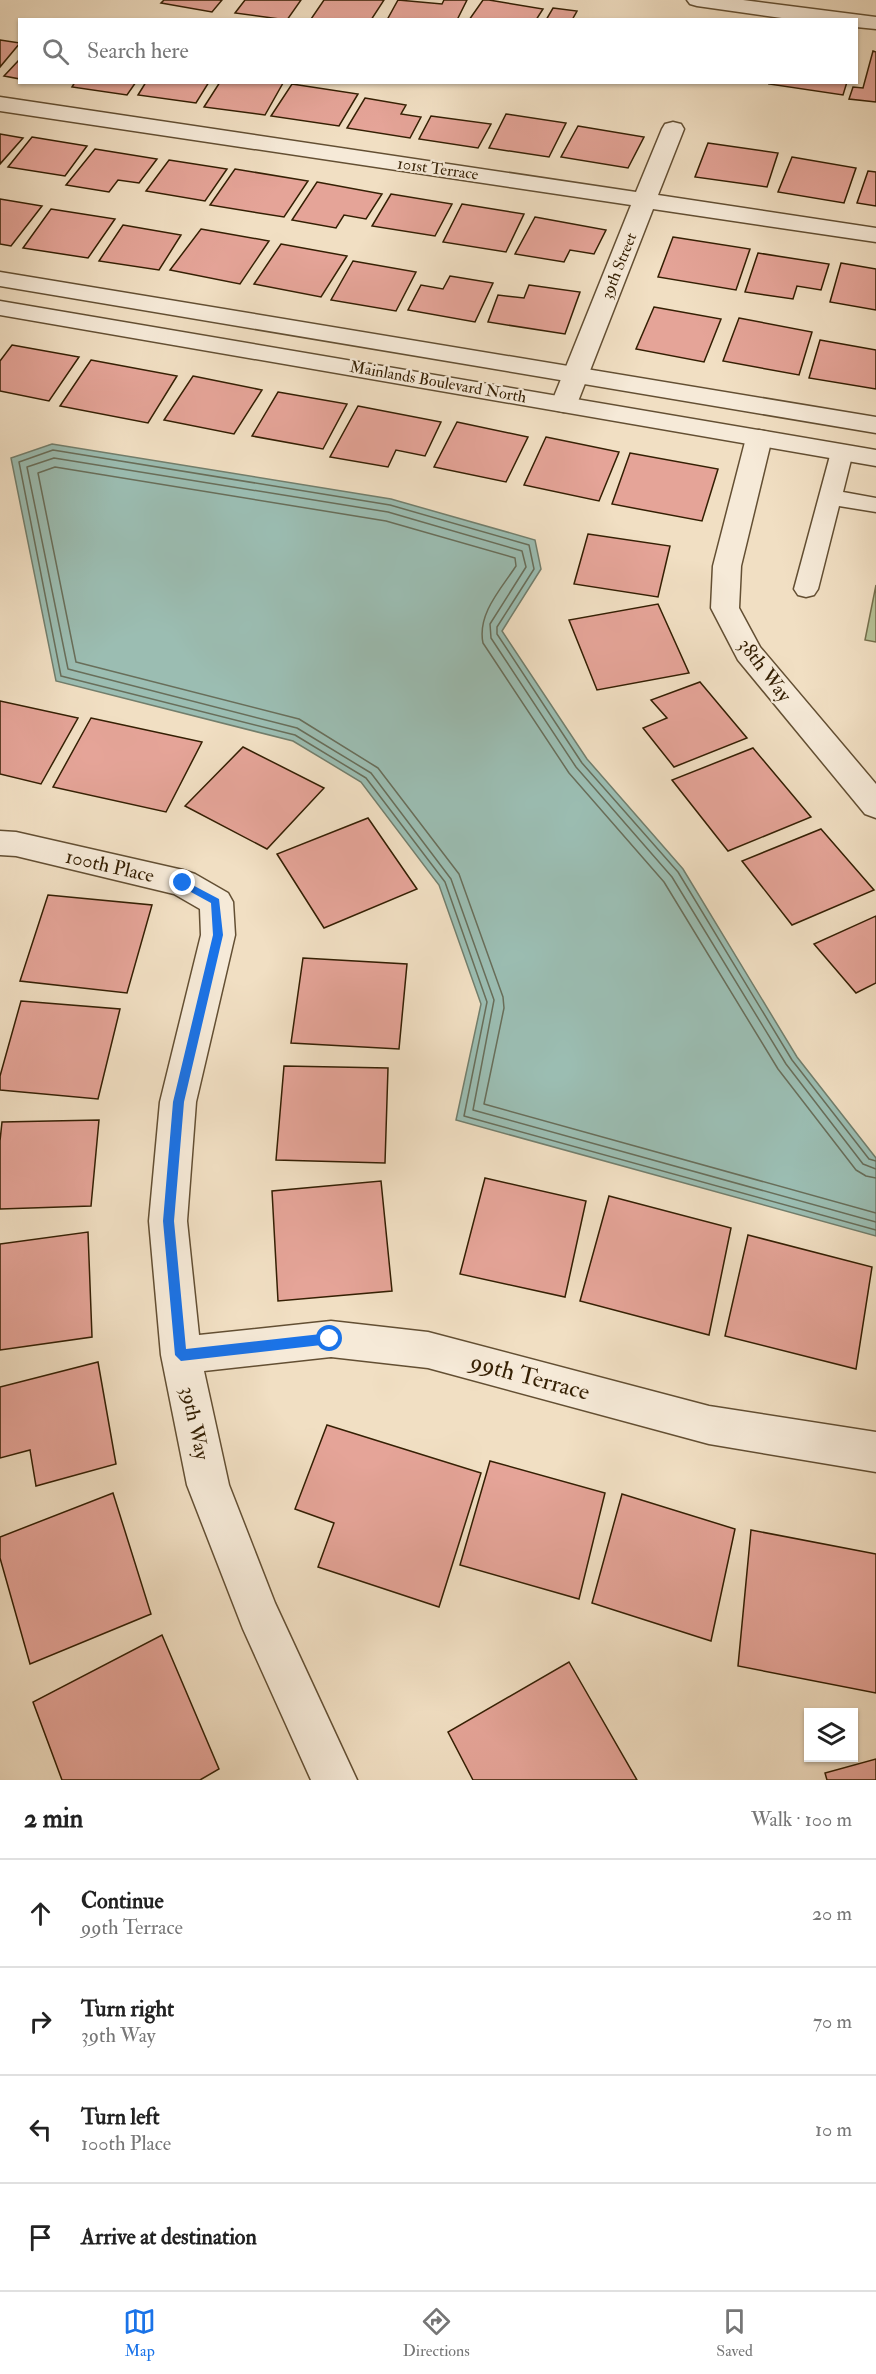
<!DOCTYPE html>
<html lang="en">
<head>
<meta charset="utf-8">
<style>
  :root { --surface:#fff; --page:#f6f6f6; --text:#222; --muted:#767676; --line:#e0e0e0; --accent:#1a73e8 }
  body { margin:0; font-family:"IM FELL Double Pica",serif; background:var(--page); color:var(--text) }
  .controls { position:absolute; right:18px; bottom:18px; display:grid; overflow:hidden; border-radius:0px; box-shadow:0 2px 4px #0004 }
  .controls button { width:54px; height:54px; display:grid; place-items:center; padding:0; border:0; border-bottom:2px solid var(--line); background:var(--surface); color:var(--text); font:30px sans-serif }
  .stop { position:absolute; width:18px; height:18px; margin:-14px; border:4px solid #1a73e8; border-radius:50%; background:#fff }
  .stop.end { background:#1a73e8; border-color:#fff; box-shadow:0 2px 6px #0008 }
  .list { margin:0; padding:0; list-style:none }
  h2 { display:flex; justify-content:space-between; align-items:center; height:78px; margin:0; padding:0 24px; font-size:26px }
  h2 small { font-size:20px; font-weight:400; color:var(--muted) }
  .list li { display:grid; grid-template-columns:39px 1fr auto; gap:18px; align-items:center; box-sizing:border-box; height:108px; padding:0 24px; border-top:2px solid var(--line) }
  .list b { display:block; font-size:22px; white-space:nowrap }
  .list p { margin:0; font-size:20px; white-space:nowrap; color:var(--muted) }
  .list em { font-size:20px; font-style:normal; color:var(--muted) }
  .icon { flex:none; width:33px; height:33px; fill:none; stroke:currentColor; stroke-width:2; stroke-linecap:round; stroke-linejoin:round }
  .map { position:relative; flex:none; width:876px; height:1780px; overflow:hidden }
  .search { position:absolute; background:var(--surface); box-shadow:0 2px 4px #0004; left:18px; right:18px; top:18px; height:66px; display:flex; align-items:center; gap:15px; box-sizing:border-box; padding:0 21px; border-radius:0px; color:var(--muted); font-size:22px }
  .sheet { height:510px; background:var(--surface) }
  nav { display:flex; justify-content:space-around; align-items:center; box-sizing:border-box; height:84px; border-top:2px solid var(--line); background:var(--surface); font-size:16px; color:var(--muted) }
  nav a { display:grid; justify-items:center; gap:3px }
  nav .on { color:var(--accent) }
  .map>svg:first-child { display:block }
</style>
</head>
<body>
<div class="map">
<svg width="876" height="1780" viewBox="0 0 876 1780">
  <rect width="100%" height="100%" fill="#f1dfc3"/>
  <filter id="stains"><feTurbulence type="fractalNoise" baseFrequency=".00333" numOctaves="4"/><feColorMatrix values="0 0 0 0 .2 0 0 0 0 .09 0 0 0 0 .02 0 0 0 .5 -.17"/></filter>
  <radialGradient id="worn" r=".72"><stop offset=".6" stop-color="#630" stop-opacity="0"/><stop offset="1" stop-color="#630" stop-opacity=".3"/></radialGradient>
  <path fill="#b6c297" stroke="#75704d" stroke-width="1.5" d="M876,585V642L865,640Z"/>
  <path fill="#9bbdb2" stroke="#727e6c" stroke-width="1.5" d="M52,444L391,499L535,540L541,569L502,631L587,759L683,869L797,1057L876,1158V1236L456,1120L481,1004L439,885L361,782L293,741L56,681L11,458Z"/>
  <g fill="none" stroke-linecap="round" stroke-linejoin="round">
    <g stroke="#686e5a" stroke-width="1.5">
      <path d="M876,1161L869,1159L792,1060L678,872L582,763L497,634V627L534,569L529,545L390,505L53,450L19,462L61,676L295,735L366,778L445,882L487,1002L464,1116L876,1230"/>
      <path d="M876,1169L863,1164L786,1064L672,877L576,767L491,638L490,624L526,567L522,551L388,512L54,458L27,467L68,669L297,728L371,773L451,879L494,1000L473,1110L876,1222"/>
      <path d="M876,1178L866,1176L856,1170L778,1069L664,882L569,773L483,643C477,614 501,589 516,566L515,558L386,521L55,467L38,473L76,662L299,719L378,768L459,874L503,997L504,1008L484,1104L876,1213"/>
    </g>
  </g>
  <g fill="#e5a498" stroke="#341f03" stroke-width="1.5">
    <path d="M164,0H222L212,12L161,3Z"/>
    <path d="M245,0H301L287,20L235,13Z"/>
    <path d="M324,0H384L371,20L311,19Z"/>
    <path d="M398,0L442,4L444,0H467L457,20H387Z"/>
    <path d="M483,0H489L543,9L536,20H469Z"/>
    <path d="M553,8L577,11L572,20H546Z"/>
    <path d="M0,40L20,43L0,67Z"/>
    <path d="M873,51L876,52V102L849,99L853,87L863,88Z"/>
    <path d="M20,59V79L4,76Z"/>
    <path d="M75,82H136L127,95L72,87Z"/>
    <path d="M146,82H209L196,103L138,95Z"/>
    <path d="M220,82H278L283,83L265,115L204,107Z"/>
    <path d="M770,82H847L843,95L769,84Z"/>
    <path d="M292,84L358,94L339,126L271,116Z"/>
    <path d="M365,98L406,105L401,114L421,117L410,138L347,128Z"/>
    <path d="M506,114L566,123L549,157L489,148Z"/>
    <path d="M431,116L491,124L478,148L419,139Z"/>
    <path d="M578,126L644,137L628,168L561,157Z"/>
    <path d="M0,134L23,138L0,164Z"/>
    <path d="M32,137L87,146L65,176L8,167Z"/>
    <path d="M708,143L778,153L767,187L695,177Z"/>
    <path d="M95,149L157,159L139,183L118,180L109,192L66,185Z"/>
    <path d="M792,157L856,168L844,203L778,192Z"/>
    <path d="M169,160L227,169L205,201L146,191Z"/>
    <path d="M235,169L308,181L284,217L210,205Z"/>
    <path d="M868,171L876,172V206L857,203Z"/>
    <path d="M317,182L382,194L366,219L344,215L336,228L292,220Z"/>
    <path d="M391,194L452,204L435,236L372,226Z"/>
    <path d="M0,199L42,206L11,246L0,244Z"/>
    <path d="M462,204L524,214L506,252L443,242Z"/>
    <path d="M51,209L115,219L88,258L23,248Z"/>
    <path d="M535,217L606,230L594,254L570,250L564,262L515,254Z"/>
    <path d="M123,225L181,235L159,270L99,261Z"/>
    <path d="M201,229L269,241L240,284L170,270Z"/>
    <path d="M673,237L750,249L736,290L658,277Z"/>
    <path d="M281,244L347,256L321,297L254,284Z"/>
    <path d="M758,253L829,264L821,290L797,286L793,299L745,292Z"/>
    <path d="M353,261L416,272L396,311L331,300Z"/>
    <path d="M841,263L876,269V310L830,302Z"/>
    <path d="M450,276L493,283L475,322L408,310L421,285L443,289Z"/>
    <path d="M529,285L580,292L565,334L488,322L498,295L524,298Z"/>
    <path d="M654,307L721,319L704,362L636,349Z"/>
    <path d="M739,318L812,332L799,375L723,361Z"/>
    <path d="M820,340L876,350V389L809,378Z"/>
    <path d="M12,345L79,357L49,401L0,391V361Z"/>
    <path d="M91,360L177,376L148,423L60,406Z"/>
    <path d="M193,376L262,390L234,434L164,420Z"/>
    <path d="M278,392L347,404L323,449L252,436Z"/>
    <path d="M358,406L441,422L425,456L396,450L388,467L330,457Z"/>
    <path d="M457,422L528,437L506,482L434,467Z"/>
    <path d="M546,437L619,452L599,501L524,485Z"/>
    <path d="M630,453L718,469L702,521L612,504Z"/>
    <path d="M588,534L670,546L658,597L574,584Z"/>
    <path d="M658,604L689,673L597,690L569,620Z"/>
    <path d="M700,682L747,738L674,767L643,728L667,718L651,700Z"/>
    <path d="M0,701L78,718L41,784L0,774Z"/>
    <path d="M91,718L202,742L166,812L53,787Z"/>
    <path d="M243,747L324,788L267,849L185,806Z"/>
    <path d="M753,748L811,817L728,851L672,780Z"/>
    <path d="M368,818L417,889L324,928L277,854Z"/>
    <path d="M821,829L874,890L792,925L742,861Z"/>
    <path d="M48,895L152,905L127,993L20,981Z"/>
    <path d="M876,916V983L856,993L814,944Z"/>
    <path d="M303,958L407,964L399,1049L291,1043Z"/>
    <path d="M21,1001L120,1009L98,1099L0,1090V1076Z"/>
    <path d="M284,1066L388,1068L385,1163L276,1160Z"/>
    <path d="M99,1120L91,1206L0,1209V1141L2,1122Z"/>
    <path d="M485,1178L586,1201L565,1297L460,1274Z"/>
    <path d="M381,1181L392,1291L278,1301L272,1191Z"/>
    <path d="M609,1196L731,1228L709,1335L580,1301Z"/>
    <path d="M88,1232L92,1337L0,1350V1244Z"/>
    <path d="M748,1235L872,1267L856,1369L725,1336Z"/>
    <path d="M98,1362L116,1464L36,1486L30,1450L0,1458V1387Z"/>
    <path d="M327,1425L481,1473L439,1607L318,1567L334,1523L295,1509Z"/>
    <path d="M490,1461L605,1493L579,1599L460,1565Z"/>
    <path d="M113,1493L151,1614L30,1664L0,1558V1537Z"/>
    <path d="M622,1494L735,1529L711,1641L592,1603Z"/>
    <path d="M751,1530L876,1554V1693L738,1666Z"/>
    <path d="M162,1635L219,1769L200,1780H62L33,1702Z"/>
    <path d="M569,1662L637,1780H473L448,1732Z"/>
    <path d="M876,1759V1780H827L825,1773Z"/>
  </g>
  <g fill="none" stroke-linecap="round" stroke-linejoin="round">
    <g stroke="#634f33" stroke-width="3">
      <path id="service" d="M842,445L850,447L853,452L843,492L876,498V512L839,506L818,589L814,595L806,597L798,595L794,589L831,452L834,447Z"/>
    </g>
    <g stroke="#634f33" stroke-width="3">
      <g id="minor">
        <path d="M687,0H743L876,17V29L856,27V20H796L697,6L690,4Z"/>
        <path d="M0,97L636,192L662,129L665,124L673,122L681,124L684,129L658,195L876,228V242L653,209L577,404L573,410L564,412L555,410L551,404L631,205L0,111Z"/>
        <path d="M759,430L768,432L772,438L741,566L739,608L760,647L876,784V818L865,814L738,660L711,608L713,566L746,438L750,432Z"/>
        <path d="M0,831L16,832L183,870L195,874L228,893L233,902L235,935L196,1102L187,1221L199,1335L331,1321L428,1332L709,1406L876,1432V1472L709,1444L428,1368L331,1357L204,1371L229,1485L275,1603L357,1780H311L243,1629L187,1485L161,1355L149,1221L160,1102L201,935L200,909L174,894L16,856L0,855Z"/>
      </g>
    </g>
    <g stroke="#634f33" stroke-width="3">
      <g id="tertiary">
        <path d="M0,272L876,417V433L0,286Z"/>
        <path d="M0,301L876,450V466L0,315Z"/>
      </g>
    </g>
    <use href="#service" fill="#f6ead8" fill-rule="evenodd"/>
    <use href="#minor" fill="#f6ead8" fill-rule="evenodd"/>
    <use href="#tertiary" fill="#f6ead8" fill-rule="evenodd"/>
  </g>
  <path fill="#1a73e8" d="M183,880L219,899L223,935L184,1102L174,1221L186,1349L330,1333L336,1339L330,1344L181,1361L175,1355L163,1221L173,1102L213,935L211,903L180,886V881Z"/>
  <g text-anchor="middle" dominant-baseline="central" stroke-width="4.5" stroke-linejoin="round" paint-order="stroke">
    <g font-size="16" fill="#341f03" stroke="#f6ead8">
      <text transform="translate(438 169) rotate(8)">101st Terrace</text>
      <text transform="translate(619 266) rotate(-68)">39th Street</text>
      <text transform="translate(438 382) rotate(10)">Mainlands Boulevard North</text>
    </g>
    <g font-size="20" fill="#341f03" stroke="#f6ead8">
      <text transform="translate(765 670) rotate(53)">38th Way</text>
      <text transform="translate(110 866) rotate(13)">100th Place</text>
      <text transform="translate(195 1423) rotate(78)">39th Way</text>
    </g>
    <g font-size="24" fill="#341f03" stroke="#f6ead8">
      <text transform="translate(530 1377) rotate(15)">99th Terrace</text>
    </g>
  </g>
  <rect width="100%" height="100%" filter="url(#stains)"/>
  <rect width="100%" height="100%" fill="url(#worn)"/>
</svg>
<div class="controls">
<button><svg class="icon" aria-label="layers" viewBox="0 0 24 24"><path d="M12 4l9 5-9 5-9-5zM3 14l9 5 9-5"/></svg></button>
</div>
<div class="stop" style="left:330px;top:1339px"></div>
<div class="stop end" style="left:183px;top:883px"></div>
<div class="search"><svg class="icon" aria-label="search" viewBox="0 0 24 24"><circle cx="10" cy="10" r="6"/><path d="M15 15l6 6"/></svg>Search here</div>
</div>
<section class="sheet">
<h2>2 min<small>Walk · 100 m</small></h2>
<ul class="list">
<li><svg class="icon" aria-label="ahead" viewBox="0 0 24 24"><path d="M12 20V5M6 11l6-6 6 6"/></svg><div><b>Continue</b><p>99th Terrace</p></div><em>20 m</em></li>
<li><svg class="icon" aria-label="right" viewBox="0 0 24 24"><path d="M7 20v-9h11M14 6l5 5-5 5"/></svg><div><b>Turn right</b><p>39th Way</p></div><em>70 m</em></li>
<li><svg class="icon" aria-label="left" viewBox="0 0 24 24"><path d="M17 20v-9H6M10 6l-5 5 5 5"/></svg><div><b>Turn left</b><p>100th Place</p></div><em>10 m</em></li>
<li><svg class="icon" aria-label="arrive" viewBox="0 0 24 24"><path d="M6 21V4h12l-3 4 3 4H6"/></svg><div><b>Arrive at destination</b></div></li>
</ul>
</section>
<nav>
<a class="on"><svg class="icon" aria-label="map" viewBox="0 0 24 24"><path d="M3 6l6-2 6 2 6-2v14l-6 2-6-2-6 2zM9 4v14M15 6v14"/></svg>Map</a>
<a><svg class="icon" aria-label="directions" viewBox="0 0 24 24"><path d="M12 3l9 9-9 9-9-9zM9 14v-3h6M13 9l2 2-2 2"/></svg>Directions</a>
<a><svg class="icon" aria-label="saved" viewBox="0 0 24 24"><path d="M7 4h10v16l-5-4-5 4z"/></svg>Saved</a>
</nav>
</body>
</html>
